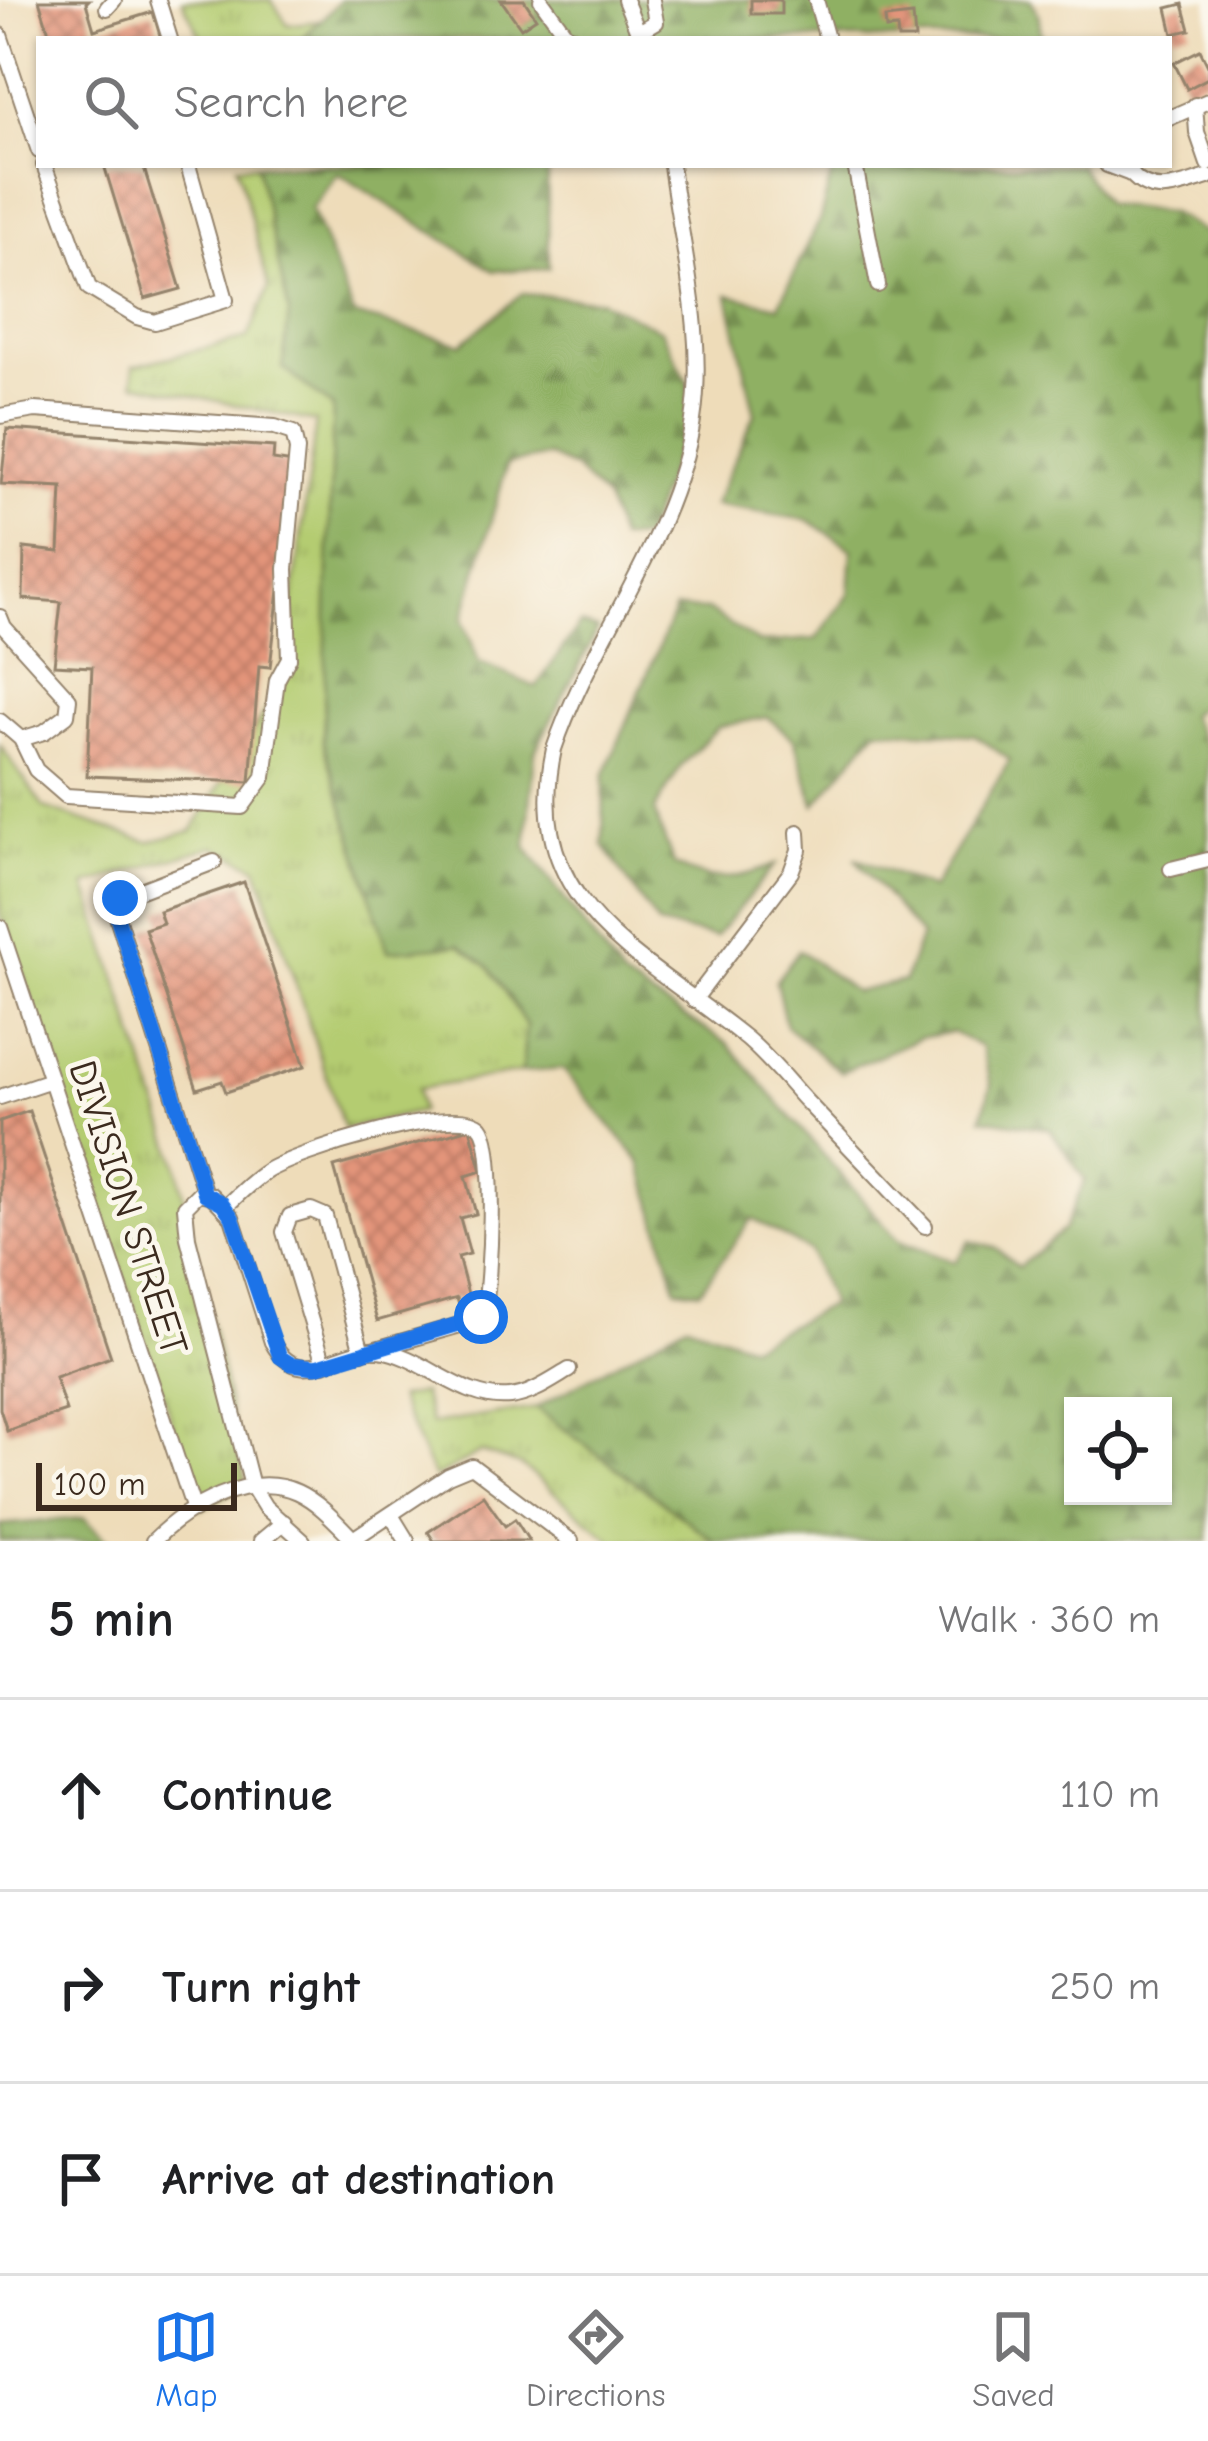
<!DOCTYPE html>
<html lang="en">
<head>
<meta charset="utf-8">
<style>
  :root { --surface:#fff; --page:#f2f2f2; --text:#202124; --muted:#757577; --line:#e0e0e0; --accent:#1a73e8 }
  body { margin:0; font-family:"Comic Neue",sans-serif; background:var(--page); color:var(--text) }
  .controls { position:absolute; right:36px; bottom:36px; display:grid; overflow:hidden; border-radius:0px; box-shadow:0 3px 9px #0004 }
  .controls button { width:108px; height:108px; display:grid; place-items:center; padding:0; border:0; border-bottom:3px solid var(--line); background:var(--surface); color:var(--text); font:60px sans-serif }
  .scale { position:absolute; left:36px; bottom:30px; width:201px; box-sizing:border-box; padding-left:12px; border:6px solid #3b2a1e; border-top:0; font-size:33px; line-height:42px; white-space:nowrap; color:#3b2a1e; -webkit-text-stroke:9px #fbf7ec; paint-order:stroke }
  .stop { position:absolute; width:36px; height:36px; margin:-27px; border:9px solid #1a73e8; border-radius:50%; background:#fff }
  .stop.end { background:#1a73e8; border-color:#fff; box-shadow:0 3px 12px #0008 }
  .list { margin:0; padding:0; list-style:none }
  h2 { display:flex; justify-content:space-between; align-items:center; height:156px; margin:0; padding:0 48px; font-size:51px }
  h2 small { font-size:39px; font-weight:400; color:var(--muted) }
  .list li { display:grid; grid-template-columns:78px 1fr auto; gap:36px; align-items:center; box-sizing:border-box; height:192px; padding:0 48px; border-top:3px solid var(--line) }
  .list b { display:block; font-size:45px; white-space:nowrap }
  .list em { font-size:39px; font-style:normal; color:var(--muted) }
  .icon { flex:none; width:66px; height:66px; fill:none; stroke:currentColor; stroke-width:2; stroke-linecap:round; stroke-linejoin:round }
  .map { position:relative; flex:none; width:1208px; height:1541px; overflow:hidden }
  .search { position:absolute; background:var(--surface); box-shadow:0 3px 9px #0004; left:36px; right:36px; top:36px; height:132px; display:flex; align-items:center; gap:30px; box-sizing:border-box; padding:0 42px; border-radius:0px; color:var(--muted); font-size:45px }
  .sheet { height:732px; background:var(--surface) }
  nav { display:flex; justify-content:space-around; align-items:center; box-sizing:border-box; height:168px; border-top:3px solid var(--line); background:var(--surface); font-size:33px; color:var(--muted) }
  nav a { display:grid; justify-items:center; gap:6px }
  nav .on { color:var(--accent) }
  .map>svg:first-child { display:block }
</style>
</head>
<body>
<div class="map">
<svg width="1208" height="1541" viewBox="0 0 1208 1541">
  <defs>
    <pattern id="grass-tufts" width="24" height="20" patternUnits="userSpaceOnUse" patternTransform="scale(3)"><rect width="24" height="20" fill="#b4cc71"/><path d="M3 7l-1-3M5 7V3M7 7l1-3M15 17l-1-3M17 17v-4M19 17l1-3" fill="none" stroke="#9caf61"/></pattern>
    <pattern id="forest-firs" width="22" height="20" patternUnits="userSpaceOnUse" patternTransform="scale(3)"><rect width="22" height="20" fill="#8fb063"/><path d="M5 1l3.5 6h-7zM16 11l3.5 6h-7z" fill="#768f51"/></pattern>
    <pattern id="building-cross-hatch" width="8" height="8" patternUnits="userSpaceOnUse" patternTransform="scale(3)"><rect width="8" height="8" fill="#e3947a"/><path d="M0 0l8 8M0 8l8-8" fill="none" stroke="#b97963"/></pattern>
  </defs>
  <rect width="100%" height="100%" fill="#fbf7ec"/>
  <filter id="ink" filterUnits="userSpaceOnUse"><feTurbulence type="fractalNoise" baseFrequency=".00833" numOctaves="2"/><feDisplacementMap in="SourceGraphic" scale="24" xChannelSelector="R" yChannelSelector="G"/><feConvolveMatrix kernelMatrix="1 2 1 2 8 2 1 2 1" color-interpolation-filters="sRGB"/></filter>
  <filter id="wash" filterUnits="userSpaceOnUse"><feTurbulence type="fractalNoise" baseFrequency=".004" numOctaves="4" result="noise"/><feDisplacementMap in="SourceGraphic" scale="48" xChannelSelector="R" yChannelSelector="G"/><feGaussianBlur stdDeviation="2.7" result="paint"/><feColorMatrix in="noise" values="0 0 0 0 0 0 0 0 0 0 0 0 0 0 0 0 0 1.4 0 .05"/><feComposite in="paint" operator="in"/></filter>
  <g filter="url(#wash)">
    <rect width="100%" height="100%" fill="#eedcb9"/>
    <g fill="url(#grass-tufts)" stroke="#787b48" stroke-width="3">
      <path d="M182,0H271L288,25L319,21L302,39H202Z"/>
      <path d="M237,165H257L259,169L289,313L283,368L333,407L323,742L388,950L460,945L489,967L526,1025L522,1072L417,1089L421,1111L344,1129L257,867L214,846L86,885L177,1164L246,1485L201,1509L6,924L0,918V745L44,808L149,842L192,831L282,684L316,422L134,383L133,366L248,338L269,287Z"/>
      <path d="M422,1393L431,1424L536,1408L715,1541H613L521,1465L481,1452L434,1478L398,1398Z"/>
    </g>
    <g fill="url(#forest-firs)" stroke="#656d40" stroke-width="3" fill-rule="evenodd">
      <path d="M341,0H1031L1038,14L1042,39H302Z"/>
      <path d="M257,165H547L549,268L494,271L338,173L311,209L354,315L461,344L522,294L599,300L661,330L689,384V420L643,538L619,539L606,500L575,469L548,456L507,464L463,620L479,662L536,687L580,624L598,629L535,751L526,847L623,979L727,1043L898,1241L955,1262L970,1241L996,1248L1019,1267L1064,1229L1085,1180L1050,1129L982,1118L991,1085L981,1047L952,1032L919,1038L841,1072L786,1026L776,981L799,950L855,992L904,981L921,936L855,858L932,889L1010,760L975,735L877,729L815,805L794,739L767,717L718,727L681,766L654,811L674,865C714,885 735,880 775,865L715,937L658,925L603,845L604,776L675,609L707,610L759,643L816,639L849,595L852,549L808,520L714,505L755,414L728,295L779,306L820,219L834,165H1079L1105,204L1171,213L1208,235V699L1189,715L1208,752V1541H715L536,1408L687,1323L750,1345L831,1304L809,1251L752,1218L700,1291L676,1288L641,1162L563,1069L522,1072L526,1025L489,967L459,945L388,951L323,742L333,407L283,368L289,313ZM1073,1406H1163V1496H1073Z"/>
      <path d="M84,1518L108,1541H0V1525Z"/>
    </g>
    <g id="blocks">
      <g fill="url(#building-cross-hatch)">
        <path d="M39,0H89L86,3L94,30L153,12L161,39H51Z"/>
        <path d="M501,0H524L536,18L521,28Z"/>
        <rect x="751" y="0" width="30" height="14"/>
        <path d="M1183,4L1190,30L1173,34L1167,8Z"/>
        <path d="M913,15L915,39H898L897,28L886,29L885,18Z"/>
        <path d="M1200,50L1208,66V78L1187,89L1174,63Z"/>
        <path d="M104,165H143L181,289L145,299Z"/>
        <path d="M7,429L274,447L273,460L294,463L270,667L259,666L250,782L87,776L92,667L54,665L61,602L23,599L24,548L59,552L62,487L1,484Z"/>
        <path d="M244,882L305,1066L226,1092L222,1081L197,1089L145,929L163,923L159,911Z"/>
        <path d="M29,1111L111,1357L55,1377L66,1411L7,1431L0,1409V1121Z"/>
        <path d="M470,1128L482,1171L466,1176L476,1214L460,1218L470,1254L458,1257L472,1309L461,1313L457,1298L377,1321L334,1167Z"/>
        <path d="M483,1495L505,1526L515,1519L529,1541H434L428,1532Z"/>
      </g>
    </g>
  </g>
  <g filter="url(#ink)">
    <use href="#blocks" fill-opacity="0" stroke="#94836c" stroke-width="3"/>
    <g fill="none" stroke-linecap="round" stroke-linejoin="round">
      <g stroke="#94836c" stroke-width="18">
        <g id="minor">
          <path d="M158,0L170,39"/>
          <path d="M541,0L567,36L577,39"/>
          <path d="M625,0L641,39"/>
          <path d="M816,0L827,39"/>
          <path d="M107,8L114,0"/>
          <path d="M639,32L656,22L652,0"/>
          <path d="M0,35L39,151"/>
          <path d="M1195,105L1197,132L1208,164"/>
          <path d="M1169,118L1208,101"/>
          <path d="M44,165L89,288L137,317L155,322L226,300L188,165"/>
          <path d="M671,165C682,248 706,337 693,420C676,536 591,639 554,749C520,908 645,955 747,1039C768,1057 786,1079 804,1099C844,1141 884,1183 925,1226"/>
          <path d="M855,165L878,285"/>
          <path d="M1107,165L1131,174"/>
          <path d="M1132,165L1131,174C1153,199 1181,185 1208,177"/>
          <path d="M0,416L35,410L275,427L293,433L297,450L286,569L289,658L277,680L264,777L242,807L66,796L36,770L21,739L0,721"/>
          <path d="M0,617L4,627L69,699L67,715L44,732L21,739"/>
          <path d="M1171,869L1208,860"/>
          <path d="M0,927L194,1510"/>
          <path d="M694,1000L791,872L799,850L798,832"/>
          <path d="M0,1097L51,1080"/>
          <path d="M205,1194L112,901L214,862"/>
          <path d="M225,1207C238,1195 252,1180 267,1171C296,1153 457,1101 481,1127C497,1145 490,1284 484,1311L474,1321L376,1349"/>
          <path d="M324,1364L284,1232L290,1216L311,1210L325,1216L362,1352"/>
          <path d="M391,1515L407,1541"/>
          <path d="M353,1539L448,1476L472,1466L571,1541"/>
          <path d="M153,1541C187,1507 249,1470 297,1492C319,1502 338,1524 355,1541"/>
          <path d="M261,1541L284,1522"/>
          <path d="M303,1541L265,1507L252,1486L188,1238L185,1207L199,1193L211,1195L232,1217L272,1342C301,1395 339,1345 379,1350C424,1356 463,1402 510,1397C531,1395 552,1380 569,1370"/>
        </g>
      </g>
      <use href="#minor" stroke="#fff" stroke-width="14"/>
    </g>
  </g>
  <g fill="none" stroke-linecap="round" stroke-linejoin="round" filter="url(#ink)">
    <path stroke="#1a73e8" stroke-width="15" d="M120,898L112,901L205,1194L222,1203L232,1217L280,1357L291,1364L316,1367L481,1317"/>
  </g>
  <g text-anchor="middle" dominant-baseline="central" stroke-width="10" stroke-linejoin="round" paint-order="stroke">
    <g font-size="39" fill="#3b2a1e" stroke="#fbf7ec">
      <text transform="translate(128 1208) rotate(72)">DIVISION STREET</text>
    </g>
  </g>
</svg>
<div class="controls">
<button><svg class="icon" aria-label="locate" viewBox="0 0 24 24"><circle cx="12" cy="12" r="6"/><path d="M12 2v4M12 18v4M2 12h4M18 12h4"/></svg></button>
</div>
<div class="scale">100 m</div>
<div class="stop" style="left:481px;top:1317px"></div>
<div class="stop end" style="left:120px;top:898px"></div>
<div class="search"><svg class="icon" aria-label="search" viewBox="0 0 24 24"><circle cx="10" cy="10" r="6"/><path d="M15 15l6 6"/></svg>Search here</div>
</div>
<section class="sheet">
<h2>5 min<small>Walk · 360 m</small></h2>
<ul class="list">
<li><svg class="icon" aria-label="ahead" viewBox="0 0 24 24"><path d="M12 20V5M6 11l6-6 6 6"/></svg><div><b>Continue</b></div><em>110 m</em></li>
<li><svg class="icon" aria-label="right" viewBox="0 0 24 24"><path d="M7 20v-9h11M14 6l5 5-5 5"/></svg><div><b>Turn right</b></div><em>250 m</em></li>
<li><svg class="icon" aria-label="arrive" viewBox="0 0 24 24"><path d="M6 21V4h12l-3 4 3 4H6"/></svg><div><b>Arrive at destination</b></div></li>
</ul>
</section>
<nav>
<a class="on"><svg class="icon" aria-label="map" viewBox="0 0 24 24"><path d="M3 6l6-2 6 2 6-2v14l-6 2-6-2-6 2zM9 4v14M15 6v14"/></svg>Map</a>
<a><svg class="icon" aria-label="directions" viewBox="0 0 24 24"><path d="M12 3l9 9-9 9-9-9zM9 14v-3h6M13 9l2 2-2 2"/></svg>Directions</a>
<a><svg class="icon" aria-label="saved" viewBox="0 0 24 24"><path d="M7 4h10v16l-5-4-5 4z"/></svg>Saved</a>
</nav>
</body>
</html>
